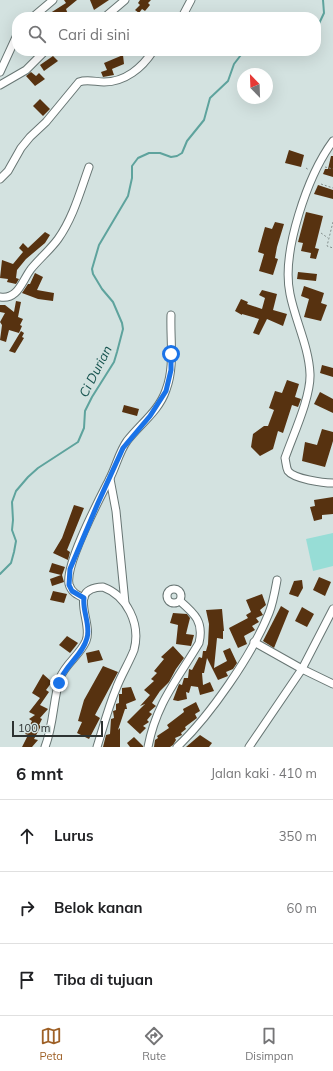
<!DOCTYPE html>
<html lang="id">
<head>
<meta charset="utf-8">
<style>
  :root { --surface:#fff; --page:#f2f2f2; --text:#202124; --muted:#757577; --line:#e0e0e0; --accent:#9e6026 }
  body { margin:0; font-family:Mulish,sans-serif; background:var(--page); color:var(--text) }
  .compass { position:absolute; left:237px; top:68px; width:36px; height:36px; border-radius:50%; background:var(--surface); box-shadow:0 4px 16px #0002; rotate:337deg }
  .scale { position:absolute; left:12px; bottom:10px; width:91px; box-sizing:border-box; padding-left:4px; border:2px solid #2d3332; border-top:0; font-size:11px; line-height:14px; white-space:nowrap; color:#2d3332; -webkit-text-stroke:3px #d3e2e0; paint-order:stroke }
  .stop { position:absolute; width:12px; height:12px; margin:-9px; border:3px solid #1a73e8; border-radius:50%; background:#fff }
  .stop.end { background:#1a73e8; border-color:#fff; box-shadow:0 1px 4px #0008 }
  .list { margin:0; padding:0; list-style:none }
  h2 { display:flex; justify-content:space-between; align-items:center; height:52px; margin:0; padding:0 16px; font-size:17px }
  h2 small { font-size:13px; font-weight:400; color:var(--muted) }
  .list li { display:grid; grid-template-columns:26px 1fr auto; gap:12px; align-items:center; box-sizing:border-box; height:72px; padding:0 16px; border-top:1px solid var(--line) }
  .list b { display:block; font-size:15px; white-space:nowrap }
  .list em { font-size:13px; font-style:normal; color:var(--muted) }
  .icon { flex:none; width:22px; height:22px; fill:none; stroke:currentColor; stroke-width:2; stroke-linecap:round; stroke-linejoin:round }
  .map { position:relative; flex:none; width:333px; height:747px; overflow:hidden }
  .search { position:absolute; background:var(--surface); box-shadow:0 4px 16px #0002; left:12px; right:12px; top:12px; height:44px; display:flex; align-items:center; gap:10px; box-sizing:border-box; padding:0 14px; border-radius:16px; color:var(--muted); font-size:15px }
  .sheet { height:268px; background:var(--surface) }
  nav { display:flex; justify-content:space-around; align-items:center; box-sizing:border-box; height:56px; border-top:1px solid var(--line); background:var(--surface); font-size:11px; color:var(--muted) }
  nav a { display:grid; justify-items:center; gap:2px }
  nav .on { color:var(--accent) }
  .map>svg:first-child { display:block }
</style>
</head>
<body>
<div class="map">
<svg width="333" height="747" viewBox="0 0 333 747">
  <rect width="100%" height="100%" fill="#d3e2e0"/>
  <path fill="#97ddd6" d="M333,533V566L313,571L306,539Z"/>
  <g fill="none" stroke-linecap="round" stroke-linejoin="round">
    <g stroke="#5ea39d" stroke-width="2">
      <path d="M316,30L324,13L323,0"/>
      <path d="M0,574L11,563L14,552L16,541L12,530L13,520L12,502L16,491L28,477L38,468L78,442L84,428L85,411L92,397L114,362L117,352L123,329L122,323L113,302L102,289L93,274L92,269L99,245L128,196L132,178V166L138,158L149,153H160L171,157L177,156L182,153L187,141L204,120L210,98L228,81L234,64L244,51"/>
    </g>
  </g>
  <g fill="#573210">
    <path d="M64,0H77L66,9L69,17H44L66,3Z"/>
    <path d="M90,0H109L94,10Z"/>
    <path d="M140,0H151L148,3L150,5L145,11L142,9L139,13L135,10L140,5L138,3Z"/>
    <path d="M123,55L124,64L112,69L114,75L103,77L101,72L107,70L104,63Z"/>
    <path d="M53,56L58,61L44,71L40,65Z"/>
    <path d="M31,72L36,76L39,73L45,79L35,86L26,76Z"/>
    <path d="M40,99L50,109L43,116L33,106Z"/>
    <path d="M289,150L304,155L301,167L285,163Z"/>
    <path d="M331,156H333V177L323,174L325,169H328Z"/>
    <path d="M318,185L333,190V199L314,194Z"/>
    <path d="M306,212L323,216L315,248L319,249L316,259L310,258L311,253L301,251L303,243L298,242Z"/>
    <path d="M275,222L284,224L277,247L275,258L278,259L273,275L259,271L264,254L258,252L265,227L272,229Z"/>
    <path d="M45,232L50,235L45,243L26,259L17,270L16,278L19,279L16,284L7,282L8,279L0,278L2,260L13,264L23,252L19,248L23,243L28,248Z"/>
    <path d="M298,272L317,274L316,281L297,279Z"/>
    <path d="M35,273L43,277L37,290L54,293L53,301L38,299L22,293L28,284H30Z"/>
    <path d="M304,286L324,293L321,303L327,305L321,321L304,317L309,299L301,296Z"/>
    <path d="M262,290L277,294L273,310L287,314L283,326L267,319L259,335L253,333L259,319L242,314V315L235,311L241,299L248,302L247,304L262,309L265,298L259,295Z"/>
    <path d="M16,301L21,302L18,317L23,319L20,325L22,326L19,333L9,330L6,342L0,340L2,325L0,322L5,313L0,312V305H5L14,312Z"/>
    <path d="M21,331L24,333L22,337L24,338L15,353L9,351Z"/>
    <path d="M322,365L333,368V377L320,373Z"/>
    <path d="M287,380L299,384L295,397L301,399L298,407L292,405L283,433L278,431L273,449L260,456L251,447L253,434L264,426H268L274,410L269,408L275,391L282,393Z"/>
    <path d="M320,392L333,399V413L314,404Z"/>
    <path d="M124,405L139,409L137,416L122,412Z"/>
    <path d="M322,429L333,432V441L325,467L302,461L305,442L317,445Z"/>
    <path d="M333,497V514L322,515V519L314,521L310,507L315,506L314,500Z"/>
    <path d="M74,505L84,508L67,550L70,552L68,560L53,553L62,538Z"/>
    <path d="M52,563L65,567L62,575L64,582L52,586L50,579L61,575L49,572Z"/>
    <path d="M319,577L331,582L325,596L313,590Z"/>
    <path d="M302,580L303,588L298,597L289,594L294,581Z"/>
    <path d="M53,591L67,594L64,603L50,600Z"/>
    <path d="M262,594L266,605L260,610L263,615L256,618L259,622L252,626L255,630L244,636L247,644L238,648L229,628L248,618L246,615L251,612L246,600Z"/>
    <path d="M281,606L289,611L274,648L263,641Z"/>
    <path d="M302,607L314,614L307,627L295,621Z"/>
    <path d="M222,609L224,631H223V639L217,638L214,668L227,661L223,651L230,648L237,663L233,669L226,672L228,676L218,680L207,658L204,673H202L203,685L210,682L214,691L200,695L198,687L191,686L189,693L186,692L187,699L178,701L173,700L179,684L182,685L184,678H188L189,669L192,670L199,657L202,658L203,651H206L208,644L209,624L206,610Z"/>
    <path d="M173,613L187,614L190,618L186,634L194,635L191,646L176,644L178,625L170,623Z"/>
    <path d="M67,636L78,643L70,653L59,645Z"/>
    <path d="M173,646L184,658L176,669L169,682L160,691L152,703L156,706L149,712L152,714L147,720L149,722L143,726L146,728L140,734L127,722L145,704L140,706L150,695L144,690L154,681L151,679L157,673L154,671L164,659L161,657Z"/>
    <path d="M99,650L103,660L88,663L86,653Z"/>
    <path d="M103,666L118,672L95,715L100,718L89,739L77,733L82,722L78,721L84,700Z"/>
    <path d="M43,674L52,682L46,690L49,692L40,705L48,709L40,718L42,719L39,725L41,726L34,739L38,740L32,747H22L28,735L25,734L32,721L29,719L35,715L29,712L40,698L32,693Z"/>
    <path d="M131,687L136,700L126,704L127,709H125L118,730L120,728V747H103L106,735L110,734L111,719L114,718L113,711L116,710V704L119,703V694H122V688Z"/>
    <path d="M196,702L200,711L195,714L197,718L185,727L186,729L181,733L182,735L175,738L176,740L173,745L170,747H154L155,740L158,738L157,736L169,728L167,725L184,712L183,709Z"/>
    <path d="M200,735L212,743L209,747H186Z"/>
    <path d="M134,737L143,746V747H130L127,743Z"/>
  </g>
  <g fill="none" stroke-linecap="round" stroke-linejoin="round">
    <g stroke="#687674" stroke-width="9">
      <g id="minor">
        <path d="M33,17L53,0"/>
        <path d="M105,17L125,0"/>
        <path d="M182,17L191,0"/>
        <path d="M0,72L17,35"/>
        <path d="M0,85L26,70L45,51"/>
        <path d="M333,141C308,175 281,252 290,294C295,320 309,347 310,374C311,397 293,435 285,458C286,462 286,467 288,471C294,479 323,483 333,483"/>
        <path d="M0,179L8,171L21,148L30,137L46,122L79,82C87,79 96,82 104,82C125,82 142,68 153,51"/>
        <path d="M0,297C18,300 22,281 31,269C39,259 50,250 58,239C73,218 80,192 89,167"/>
        <path d="M110,479L116,511L125,603"/>
        <circle cx="174" cy="596" r="7"/>
        <path d="M84,598C77,595 71,592 69,584C65,564 99,500 109,480C116,467 119,452 127,441C140,424 159,411 166,390C175,366 170,340 171,315"/>
        <path d="M254,642L302,669L333,684"/>
        <path d="M45,747C54,724 53,699 60,678C65,664 80,655 86,641C94,622 66,588 103,587C127,596 141,624 134,650C129,663 121,675 116,689C108,708 103,728 97,747"/>
        <path d="M148,747C156,704 177,680 199,643C204,622 195,614 180,601"/>
        <path d="M177,747C210,716 252,655 269,613C273,603 275,591 277,580"/>
        <path d="M249,747L302,669L333,609"/>
      </g>
    </g>
    <g stroke="#838e8c" stroke-width="1" stroke-dasharray="2 2" stroke-linecap="butt">
      <path d="M325,167L333,169"/>
      <path d="M306,168L309,170"/>
      <path d="M321,184L333,188"/>
      <path d="M333,222L327,246L333,248"/>
      <path d="M321,233L328,238"/>
    </g>
    <use href="#minor" stroke="#fff" stroke-width="7"/>
  </g>
  <g fill="none" stroke-linecap="round" stroke-linejoin="round">
    <path stroke="#1a73e8" stroke-width="5" d="M59,683C64,666 83,655 87,638C91,625 82,611 84,598L72,591L69,585L70,569L98,503L123,448L150,416L166,391L171,370V354"/>
  </g>
  <g text-anchor="middle" dominant-baseline="central" stroke-width="4" stroke-linejoin="round" paint-order="stroke">
    <g font-size="13" font-style="italic" fill="#16534f" stroke="#d3e2e0">
      <text transform="translate(95 371) rotate(-63)">Ci Durian</text>
    </g>
  </g>
</svg>
<svg class="compass" viewBox="-18 -18 36 36"><path d="M0-13l5 13h-10z" fill="#e53935"/><path d="M0 13l5-13h-10z" fill="#757577"/></svg>
<div class="scale">100 m</div>
<div class="stop" style="left:171px;top:354px"></div>
<div class="stop end" style="left:59px;top:683px"></div>
<div class="search"><svg class="icon" aria-label="search" viewBox="0 0 24 24"><circle cx="10" cy="10" r="6"/><path d="M15 15l6 6"/></svg>Cari di sini</div>
</div>
<section class="sheet">
<h2>6 mnt<small>Jalan kaki · 410 m</small></h2>
<ul class="list">
<li><svg class="icon" aria-label="ahead" viewBox="0 0 24 24"><path d="M12 20V5M6 11l6-6 6 6"/></svg><div><b>Lurus</b></div><em>350 m</em></li>
<li><svg class="icon" aria-label="right" viewBox="0 0 24 24"><path d="M7 20v-9h11M14 6l5 5-5 5"/></svg><div><b>Belok kanan</b></div><em>60 m</em></li>
<li><svg class="icon" aria-label="arrive" viewBox="0 0 24 24"><path d="M6 21V4h12l-3 4 3 4H6"/></svg><div><b>Tiba di tujuan</b></div></li>
</ul>
</section>
<nav>
<a class="on"><svg class="icon" aria-label="map" viewBox="0 0 24 24"><path d="M3 6l6-2 6 2 6-2v14l-6 2-6-2-6 2zM9 4v14M15 6v14"/></svg>Peta</a>
<a><svg class="icon" aria-label="directions" viewBox="0 0 24 24"><path d="M12 3l9 9-9 9-9-9zM9 14v-3h6M13 9l2 2-2 2"/></svg>Rute</a>
<a><svg class="icon" aria-label="saved" viewBox="0 0 24 24"><path d="M7 4h10v16l-5-4-5 4z"/></svg>Disimpan</a>
</nav>
</body>
</html>
